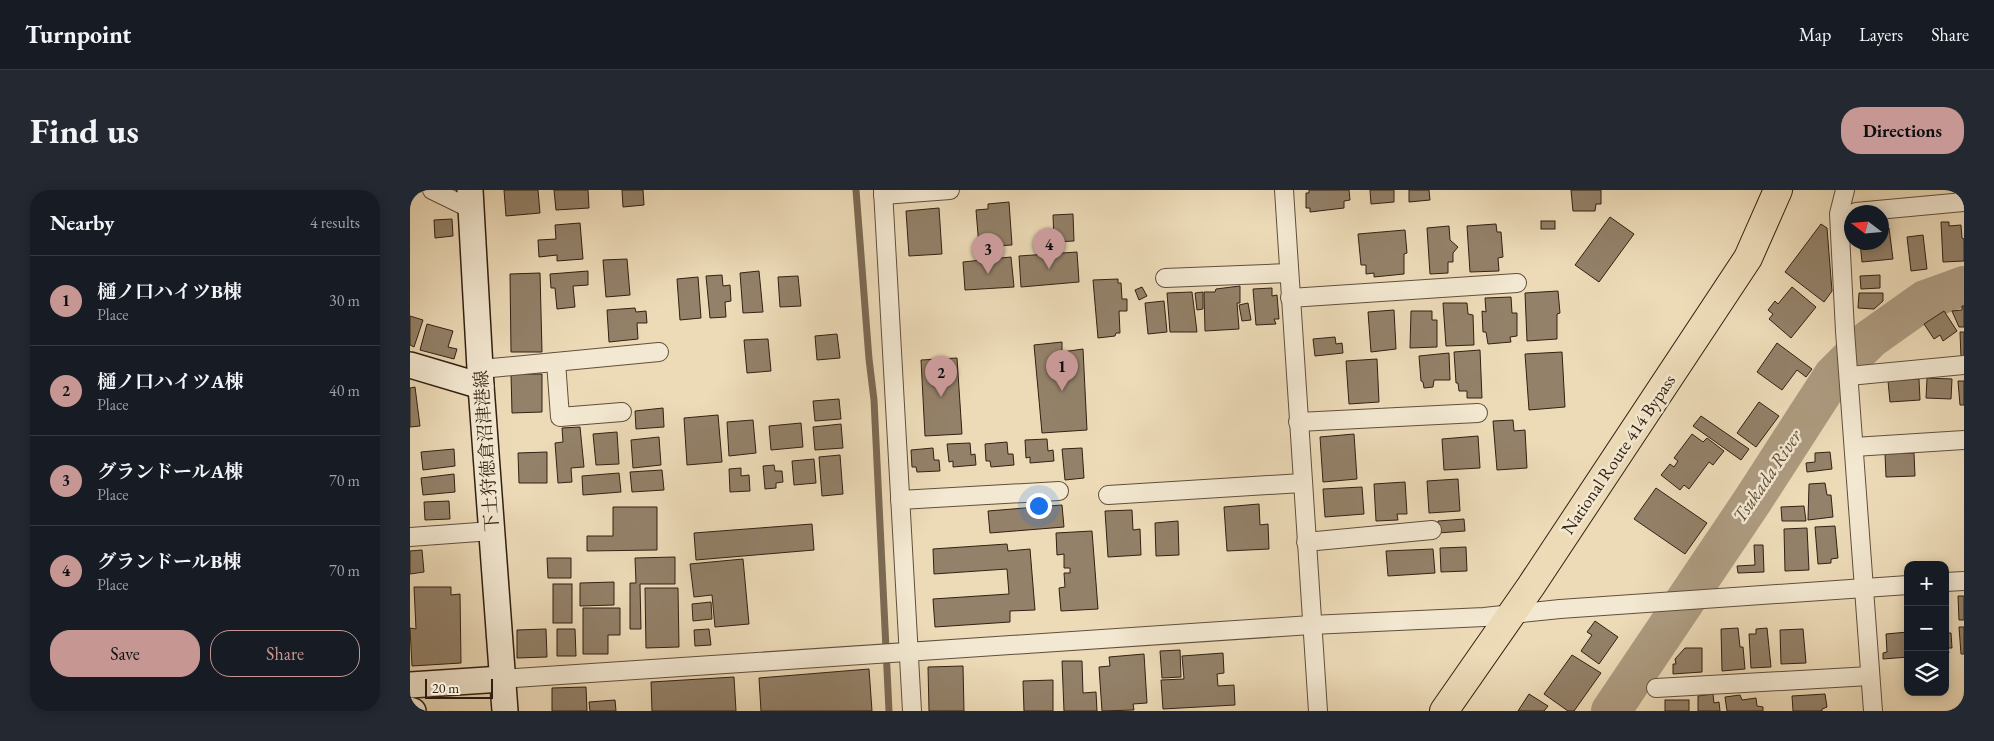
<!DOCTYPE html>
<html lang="en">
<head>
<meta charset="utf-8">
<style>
  :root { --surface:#171b24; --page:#242831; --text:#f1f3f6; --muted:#9ea1a6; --line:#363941; --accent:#c59692 }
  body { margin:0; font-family:"EB Garamond","Noto Serif JP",serif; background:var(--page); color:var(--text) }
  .controls { position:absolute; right:15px; bottom:15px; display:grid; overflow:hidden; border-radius:10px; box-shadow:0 2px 12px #0003 }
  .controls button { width:45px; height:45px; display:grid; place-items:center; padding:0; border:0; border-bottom:1px solid var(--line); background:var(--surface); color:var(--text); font:25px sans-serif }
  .compass { position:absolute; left:1434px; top:15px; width:45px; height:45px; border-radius:50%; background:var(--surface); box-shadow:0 2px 12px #0003; rotate:286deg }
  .scale { position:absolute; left:15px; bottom:12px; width:68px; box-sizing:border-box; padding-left:5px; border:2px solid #322013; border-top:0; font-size:14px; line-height:18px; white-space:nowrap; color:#322013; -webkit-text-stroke:4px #f3e8d1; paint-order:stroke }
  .you { position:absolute; left:628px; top:315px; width:18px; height:18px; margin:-12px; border:4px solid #fff; border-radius:50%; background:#1a73e8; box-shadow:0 0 0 8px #1a73e833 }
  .badge { display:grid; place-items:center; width:32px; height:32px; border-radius:50%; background:var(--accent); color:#111; font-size:16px; font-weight:700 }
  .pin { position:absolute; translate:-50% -41px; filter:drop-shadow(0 1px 2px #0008) }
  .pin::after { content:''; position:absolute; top:26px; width:18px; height:15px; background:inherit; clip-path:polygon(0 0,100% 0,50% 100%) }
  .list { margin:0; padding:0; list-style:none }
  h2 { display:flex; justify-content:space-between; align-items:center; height:65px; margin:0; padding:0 20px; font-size:21px }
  h2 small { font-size:16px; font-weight:400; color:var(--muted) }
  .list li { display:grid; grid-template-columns:32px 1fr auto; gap:15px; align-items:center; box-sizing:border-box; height:90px; padding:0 20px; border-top:1px solid var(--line) }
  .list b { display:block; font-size:19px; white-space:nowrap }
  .list p { margin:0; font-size:16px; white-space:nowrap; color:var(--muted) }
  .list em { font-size:16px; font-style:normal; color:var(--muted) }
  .actions { display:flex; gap:10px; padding:15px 20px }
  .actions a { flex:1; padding:11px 0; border:1px solid var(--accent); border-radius:20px; text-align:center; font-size:18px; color:var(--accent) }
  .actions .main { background:var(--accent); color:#111 }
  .icon { flex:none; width:28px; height:28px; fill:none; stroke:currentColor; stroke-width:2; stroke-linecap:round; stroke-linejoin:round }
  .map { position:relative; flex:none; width:1554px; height:521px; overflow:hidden; border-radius:20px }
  header { display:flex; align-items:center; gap:30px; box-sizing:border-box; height:70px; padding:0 25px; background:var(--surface); border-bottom:1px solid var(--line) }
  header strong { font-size:24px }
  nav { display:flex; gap:28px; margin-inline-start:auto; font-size:18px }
  .intro { display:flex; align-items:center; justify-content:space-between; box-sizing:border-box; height:120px; padding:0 30px }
  h1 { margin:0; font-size:35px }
  .button { padding:12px 22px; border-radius:20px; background:var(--accent); color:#111; font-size:18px; font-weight:700 }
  main { display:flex; gap:30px; padding:0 30px }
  aside { flex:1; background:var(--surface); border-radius:20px; box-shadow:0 2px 12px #0003 }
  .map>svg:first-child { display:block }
</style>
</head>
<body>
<header>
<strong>Turnpoint</strong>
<nav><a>Map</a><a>Layers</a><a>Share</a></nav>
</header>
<div class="intro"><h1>Find us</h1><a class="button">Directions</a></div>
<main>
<aside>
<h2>Nearby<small>4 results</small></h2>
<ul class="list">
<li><span class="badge">1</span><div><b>樋ノ口ハイツB棟</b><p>Place</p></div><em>30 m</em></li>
<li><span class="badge">2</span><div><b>樋ノ口ハイツA棟</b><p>Place</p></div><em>40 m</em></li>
<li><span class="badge">3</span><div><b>グランドールA棟</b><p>Place</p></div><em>70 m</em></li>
<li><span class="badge">4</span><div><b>グランドールB棟</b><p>Place</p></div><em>70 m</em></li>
</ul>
<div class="actions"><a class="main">Save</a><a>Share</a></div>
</aside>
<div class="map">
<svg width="1554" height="521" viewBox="0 0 1554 521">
  <rect width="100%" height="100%" fill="#eddbb8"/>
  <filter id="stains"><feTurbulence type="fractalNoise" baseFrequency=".004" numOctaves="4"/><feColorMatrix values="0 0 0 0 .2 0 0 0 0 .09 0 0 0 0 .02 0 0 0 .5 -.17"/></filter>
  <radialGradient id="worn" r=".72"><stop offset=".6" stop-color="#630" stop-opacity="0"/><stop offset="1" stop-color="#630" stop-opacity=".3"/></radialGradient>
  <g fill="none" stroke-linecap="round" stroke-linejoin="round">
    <path stroke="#7c6a54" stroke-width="7" d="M446,0L459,169L464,210L479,521"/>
    <path stroke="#ad9b80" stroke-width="40" d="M1201,521L1343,310L1423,186L1460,149L1515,110L1554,96"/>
  </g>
  <g fill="#938169" stroke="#322013">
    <path d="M94,0H128L130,23L96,26Z"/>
    <path d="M144,0H178L179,18L146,20Z"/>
    <path d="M212,0H233L234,15L213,17Z"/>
    <path d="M899,0H939L940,10L934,11V18L900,22V18H896V3H899Z"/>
    <path d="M960,0H984V12L961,14Z"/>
    <path d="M999,0H1019L1020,10L999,12Z"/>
    <path d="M1161,0H1191V14H1186L1185,21H1163Z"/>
    <path d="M599,12L602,55L569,57L566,20L578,19V14Z"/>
    <path d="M529,18L532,64L499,66L496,21Z"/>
    <path d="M663,24L664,51L644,52L643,25Z"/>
    <path d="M1200,27L1224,44L1189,92L1165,75Z"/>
    <path d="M42,29L43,46L25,48L24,30Z"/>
    <rect x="1131" y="31" width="14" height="8"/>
    <path d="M1531,32H1539V36L1551,35L1552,48L1554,49V71L1533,72Z"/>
    <path d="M170,33L173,69L147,71V65L129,67L128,50L146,49L145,35Z"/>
    <path d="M1086,34L1087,42H1091L1093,67L1088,68L1089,81L1060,82L1057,36Z"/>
    <path d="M1411,34L1417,38L1422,101L1414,112L1375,82Z"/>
    <path d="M1039,36L1040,50L1048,57L1043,63V72H1038V83L1020,84L1017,38Z"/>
    <path d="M1479,38L1483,69L1452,72L1450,52H1472V39Z"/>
    <path d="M995,40L997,63L994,64V84L964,87V83L956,84V75H951L948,44Z"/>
    <path d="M1513,45L1517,79L1501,81L1497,47Z"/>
    <path d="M667,62L669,92L611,97L609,66Z"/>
    <path d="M601,67L604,97L555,100L553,72Z"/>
    <path d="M217,69L220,105L196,107L193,70Z"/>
    <path d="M178,81V95L163,96L165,117L147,119L145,98H141L140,84Z"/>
    <path d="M349,81L353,122L333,123L330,83Z"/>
    <path d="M130,83L132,162H101L100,84Z"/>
    <path d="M312,85L313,96L320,95L321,111L315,112L316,127L300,128L296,86Z"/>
    <path d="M1470,85V98L1451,99L1450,86Z"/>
    <path d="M388,86L391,116L370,117L368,87Z"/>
    <path d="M288,87L291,128L270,130L267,89Z"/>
    <path d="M708,89V93H711L712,109H717V121H709L710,143H706L705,146L688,148L683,90Z"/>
    <path d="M830,96V113H827L829,139L795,141L794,102H805L806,99Z"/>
    <path d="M732,97L737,106L729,110L725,100Z"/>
    <path d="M1382,97L1406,117L1381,148L1359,129L1363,124L1358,120L1365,111L1368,114Z"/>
    <path d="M862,98V106L867,105L869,129H864L866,134L846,135L843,99Z"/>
    <path d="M1148,101L1150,123L1147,124V149L1117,151L1115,103Z"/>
    <path d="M782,102L787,142H760L757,103Z"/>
    <path d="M793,102V119L787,120L785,103Z"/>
    <path d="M1449,103H1473V111L1464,119L1448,118Z"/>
    <path d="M1101,107L1102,123H1107V146L1100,147L1101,152L1078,154L1076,142H1073L1072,121L1076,122L1075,108Z"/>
    <path d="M754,111L757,142L738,144L735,113Z"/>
    <path d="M838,113L841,130L832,131L829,115Z"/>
    <path d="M1033,113H1057L1058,124L1063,125L1064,155L1036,156Z"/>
    <path d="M1552,116H1554V137H1549L1542,121L1552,120Z"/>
    <path d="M225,118L226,122L236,121L237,133H227L228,149L199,152L197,120Z"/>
    <path d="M984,120L986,159L961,162L958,122Z"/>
    <path d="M1001,121H1022V130H1027V157L1000,158Z"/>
    <path d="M1534,121L1547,141L1533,151L1530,145L1524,149L1514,134Z"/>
    <path d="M0,126L13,130L4,157L0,155Z"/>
    <path d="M17,134L43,141L38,157L47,159L44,169L10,160Z"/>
    <path d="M1550,142H1554V168H1551Z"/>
    <path d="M427,144L430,168L407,170L405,146Z"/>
    <path d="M925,147L926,154L932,153L933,163L905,166L903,149Z"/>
    <path d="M358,149L361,181L337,183L334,150Z"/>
    <path d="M652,152V162L673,159L677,240L632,243L624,155Z"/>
    <path d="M1367,153L1402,179L1396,187L1387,180L1372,200L1347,182Z"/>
    <path d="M1070,160L1072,208H1057V201H1049L1048,193H1046L1044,162Z"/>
    <path d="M1152,162L1155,217L1119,220L1115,164Z"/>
    <path d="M1039,163L1040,190H1024L1023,197L1014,198L1013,192L1011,191L1009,166Z"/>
    <path d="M547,168L552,244L515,246L511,170Z"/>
    <path d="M967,169L969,212L939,214L936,171Z"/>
    <path d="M101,184H132V222L102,223Z"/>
    <path d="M1517,188L1542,189L1541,209L1516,208Z"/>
    <path d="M1509,189L1510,210L1480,212L1478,191Z"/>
    <path d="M1548,191H1554V215H1550Z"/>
    <path d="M5,197L10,236L0,237V198Z"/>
    <path d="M429,209L431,229L405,231L403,211Z"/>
    <path d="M1349,212L1369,226L1346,257L1327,243Z"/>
    <path d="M253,218L254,237L226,239L225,221Z"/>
    <path d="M308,225L312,272L277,275L274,228Z"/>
    <path d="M1291,226L1339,259L1331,270L1283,236Z"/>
    <path d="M343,230L346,263L319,266L317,232Z"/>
    <path d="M1103,230L1104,241L1115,240L1117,278L1087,280L1083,231Z"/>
    <path d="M391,233L393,257L361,260L359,236Z"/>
    <path d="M431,234L433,258L405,260L403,237Z"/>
    <path d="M170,237L174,277L161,278L162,292L148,293L145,253L153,252L152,238Z"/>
    <path d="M207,242L209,274L186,275L183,244Z"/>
    <path d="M944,244L947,289L913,292L910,247Z"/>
    <path d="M1282,244L1293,252L1297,248L1314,261L1303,275L1299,272L1279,299L1274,295L1270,300L1251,285L1260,274L1264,277L1268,271L1264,268Z"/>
    <path d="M1068,246L1070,278L1034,280L1032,249Z"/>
    <path d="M249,247L251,275L223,278L221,250Z"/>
    <path d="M637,249L638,261L643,260L644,271L620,273V267L616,268L615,250Z"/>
    <path d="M597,252L598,264H603L604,275L581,277L580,271H576L575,254Z"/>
    <path d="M560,253L561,265L565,264L566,275L543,277V271L539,272L537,254Z"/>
    <path d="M523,258L524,270H529L530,281L507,282L506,277H502L501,260Z"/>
    <path d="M672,258L674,288L655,290L652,259Z"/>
    <path d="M44,259L45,276L13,280L11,262Z"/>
    <path d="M137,262V293H109L108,263Z"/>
    <path d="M1420,262L1422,279L1397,282L1396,273L1405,272V263Z"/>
    <path d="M1504,263L1505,286L1476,287L1475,264Z"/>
    <path d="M430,265L433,304L412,306L409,267Z"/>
    <path d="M404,269L406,293L384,295L382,271Z"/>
    <path d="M364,275L365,281H372L373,292L366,293V298L355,299L353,276Z"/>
    <path d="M331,278V286L339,285L340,301L320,302L319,279Z"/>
    <path d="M252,280L254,300L222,302L220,282Z"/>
    <path d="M209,283L211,302L173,305L172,286Z"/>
    <path d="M44,284L45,302L13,305L11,288Z"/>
    <path d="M1048,289L1050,321L1019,323L1017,291Z"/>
    <path d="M995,292L997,324H987L988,330L966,331L964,294Z"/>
    <path d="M1415,293L1417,305H1421L1423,327L1398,330L1399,294Z"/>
    <path d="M952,297L954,324L915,327L913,299Z"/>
    <path d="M1246,298L1297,333L1275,364L1224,329Z"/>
    <path d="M39,311L40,329L15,330L14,312Z"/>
    <path d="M849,314L850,335L858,334L859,359L817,361L814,317Z"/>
    <path d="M652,315L654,337L580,343L578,321Z"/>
    <path d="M1394,316L1396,331H1372L1371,317Z"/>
    <path d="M203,317H247V360L177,361V346H203Z"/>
    <path d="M722,320L723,340L730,339L731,365L698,367L695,321Z"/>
    <path d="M1054,329L1055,341L1028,343V331Z"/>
    <path d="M768,331L769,365L746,366L745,333Z"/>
    <path d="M402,334L404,360L286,370L284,343Z"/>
    <path d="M1425,336L1428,368L1421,369V373L1408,374L1405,337Z"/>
    <path d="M1397,338L1399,380L1375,381L1374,339Z"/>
    <path d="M682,341L688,419L651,421L649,398L655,397L654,383H660V378H654V364L647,365L646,343Z"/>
    <path d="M597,354L598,361L620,359L625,420L600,421V432L525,437L523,409L599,404L597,379L524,384L523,359Z"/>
    <path d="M1344,355H1353L1354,382L1328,383L1327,376L1345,375Z"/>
    <path d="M1056,357L1057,381L1031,382L1030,358Z"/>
    <path d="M1023,359L1025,383L978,386L976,361Z"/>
    <path d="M12,360L14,382L0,384V361Z"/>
    <path d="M265,367V394H230L231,439H220V393H226L225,368Z"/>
    <path d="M137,368H161V388H138Z"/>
    <path d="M333,369L339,434L305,437L302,405L284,407L280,374Z"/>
    <path d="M204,392V415L170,416V393Z"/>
    <rect x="143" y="394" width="19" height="39"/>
    <path d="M4,397H41V405L50,404L51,473L2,476L0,438L6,439Z"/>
    <path d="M235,398H268L269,457L236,458Z"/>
    <path d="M1548,406H1554V430H1549Z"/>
    <path d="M301,412L302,429L283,431L282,414Z"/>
    <path d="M173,418H210V445H198V464H173Z"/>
    <path d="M1185,431L1208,447L1189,474L1171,461L1182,445L1177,442Z"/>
    <path d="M1549,437H1554V464H1551Z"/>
    <path d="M1328,438L1330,457H1333L1335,479L1312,481L1311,439Z"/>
    <path d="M1357,438L1361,477L1341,478L1339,444H1346V439Z"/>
    <path d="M136,439L137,467L107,468V440Z"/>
    <path d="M147,439H165L166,466H147Z"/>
    <path d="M299,439L301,455L285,456L284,440Z"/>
    <path d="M1393,439L1396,473L1371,474L1370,440Z"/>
    <path d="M1535,439H1537V443H1541L1542,458H1538L1539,463H1535Z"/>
    <path d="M1498,442V467L1473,469V463L1477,462L1476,444Z"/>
    <path d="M1275,458H1292V482L1263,484V474H1266L1265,469Z"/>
    <path d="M770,460L771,487L752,488L750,461Z"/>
    <path d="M813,463L814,483L807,484L808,496L824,495L825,515L753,519L751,490L774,489L772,466Z"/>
    <path d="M734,464L737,513L723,514L724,520L692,521L689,477L700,476L699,467Z"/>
    <path d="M1162,465L1191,483L1164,521H1158L1134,504Z"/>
    <path d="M652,471H672L673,503L686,502L687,521H654Z"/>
    <path d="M553,476L554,521H519L518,477Z"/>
    <path d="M459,479L462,521H351L349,488Z"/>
    <path d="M324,487L326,521H242L241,492Z"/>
    <path d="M643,490V521H614L613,491Z"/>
    <path d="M176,497L177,521H142V498Z"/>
    <path d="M1119,504L1138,516L1134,521H1108Z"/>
    <path d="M1303,504L1304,513L1309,512L1310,521H1288V506Z"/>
    <path d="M1415,504L1417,517L1412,519V521H1383L1382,506Z"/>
    <path d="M1330,505L1332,510L1346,508L1347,516L1353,517V521H1317L1315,507Z"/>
    <path d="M205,510L206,521H180L179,512Z"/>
    <rect x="1255" y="510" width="24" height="11"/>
  </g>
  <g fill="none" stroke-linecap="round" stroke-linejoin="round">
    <g stroke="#614f3c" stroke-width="20">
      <g id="street">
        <path d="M22,0L61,19"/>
        <path d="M473,0L502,521"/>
        <path d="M874,0L908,521"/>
        <path d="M1435,0L1429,24L1435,141L1463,521"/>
        <path d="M473,5L540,0"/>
        <path d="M1446,22L1554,12"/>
        <path d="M755,88L878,83"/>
        <path d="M880,108L1107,93"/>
        <path d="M146,172L150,227L212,222"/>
        <path d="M71,179L249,162"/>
        <path d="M1439,186L1554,175"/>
        <path d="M888,232L1068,223"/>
        <path d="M1444,257L1554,250"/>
        <path d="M698,305L892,293"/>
        <path d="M490,310L649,301"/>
        <path d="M0,347L82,341"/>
        <path d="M896,352L1022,340"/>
        <path d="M1535,392L1554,391"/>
        <path d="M92,489L901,435L1074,427L1150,419L1498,395"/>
        <path d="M1246,498L1460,486"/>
      </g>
    </g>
    <g stroke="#322013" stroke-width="28">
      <g id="secondary">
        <path d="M60,0L71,196L95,521"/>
        <path d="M0,175L71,196"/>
        <path d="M0,495L92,489"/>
        <path d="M0,520L3,521"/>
      </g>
    </g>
    <g stroke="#322013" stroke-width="30">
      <path id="highway" d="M1034,521L1121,396L1338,68L1368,0"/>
    </g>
    <use href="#street" stroke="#f3e8d1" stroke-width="18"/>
    <use href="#secondary" stroke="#f3e8d1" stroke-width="25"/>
    <use href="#highway" stroke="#eddbb8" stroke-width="28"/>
  </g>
  <g text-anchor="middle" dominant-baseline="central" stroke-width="5" stroke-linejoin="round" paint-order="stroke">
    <g font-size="18" fill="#322013" stroke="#f3e8d1">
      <text transform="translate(76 261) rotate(-94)">下土狩徳倉沼津港線</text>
      <text transform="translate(1208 264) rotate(-56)">National Route 414 Bypass</text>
    </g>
    <g font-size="19" font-style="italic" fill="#5d4b39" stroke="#f3e8d1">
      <text transform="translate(1357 286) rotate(-56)">Tsukada River</text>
    </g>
  </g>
  <rect width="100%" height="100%" filter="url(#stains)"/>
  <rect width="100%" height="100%" fill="url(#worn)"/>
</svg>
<div class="controls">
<button>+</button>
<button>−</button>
<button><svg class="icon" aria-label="layers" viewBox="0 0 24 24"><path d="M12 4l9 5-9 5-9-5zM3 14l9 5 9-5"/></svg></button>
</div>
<svg class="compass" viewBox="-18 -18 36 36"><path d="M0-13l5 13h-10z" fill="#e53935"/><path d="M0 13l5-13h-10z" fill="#9ea1a6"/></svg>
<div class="scale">20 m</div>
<div class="you"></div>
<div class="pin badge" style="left:652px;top:201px">1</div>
<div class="pin badge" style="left:531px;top:207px">2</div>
<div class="pin badge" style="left:578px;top:84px">3</div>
<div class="pin badge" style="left:639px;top:79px">4</div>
</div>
</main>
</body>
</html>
